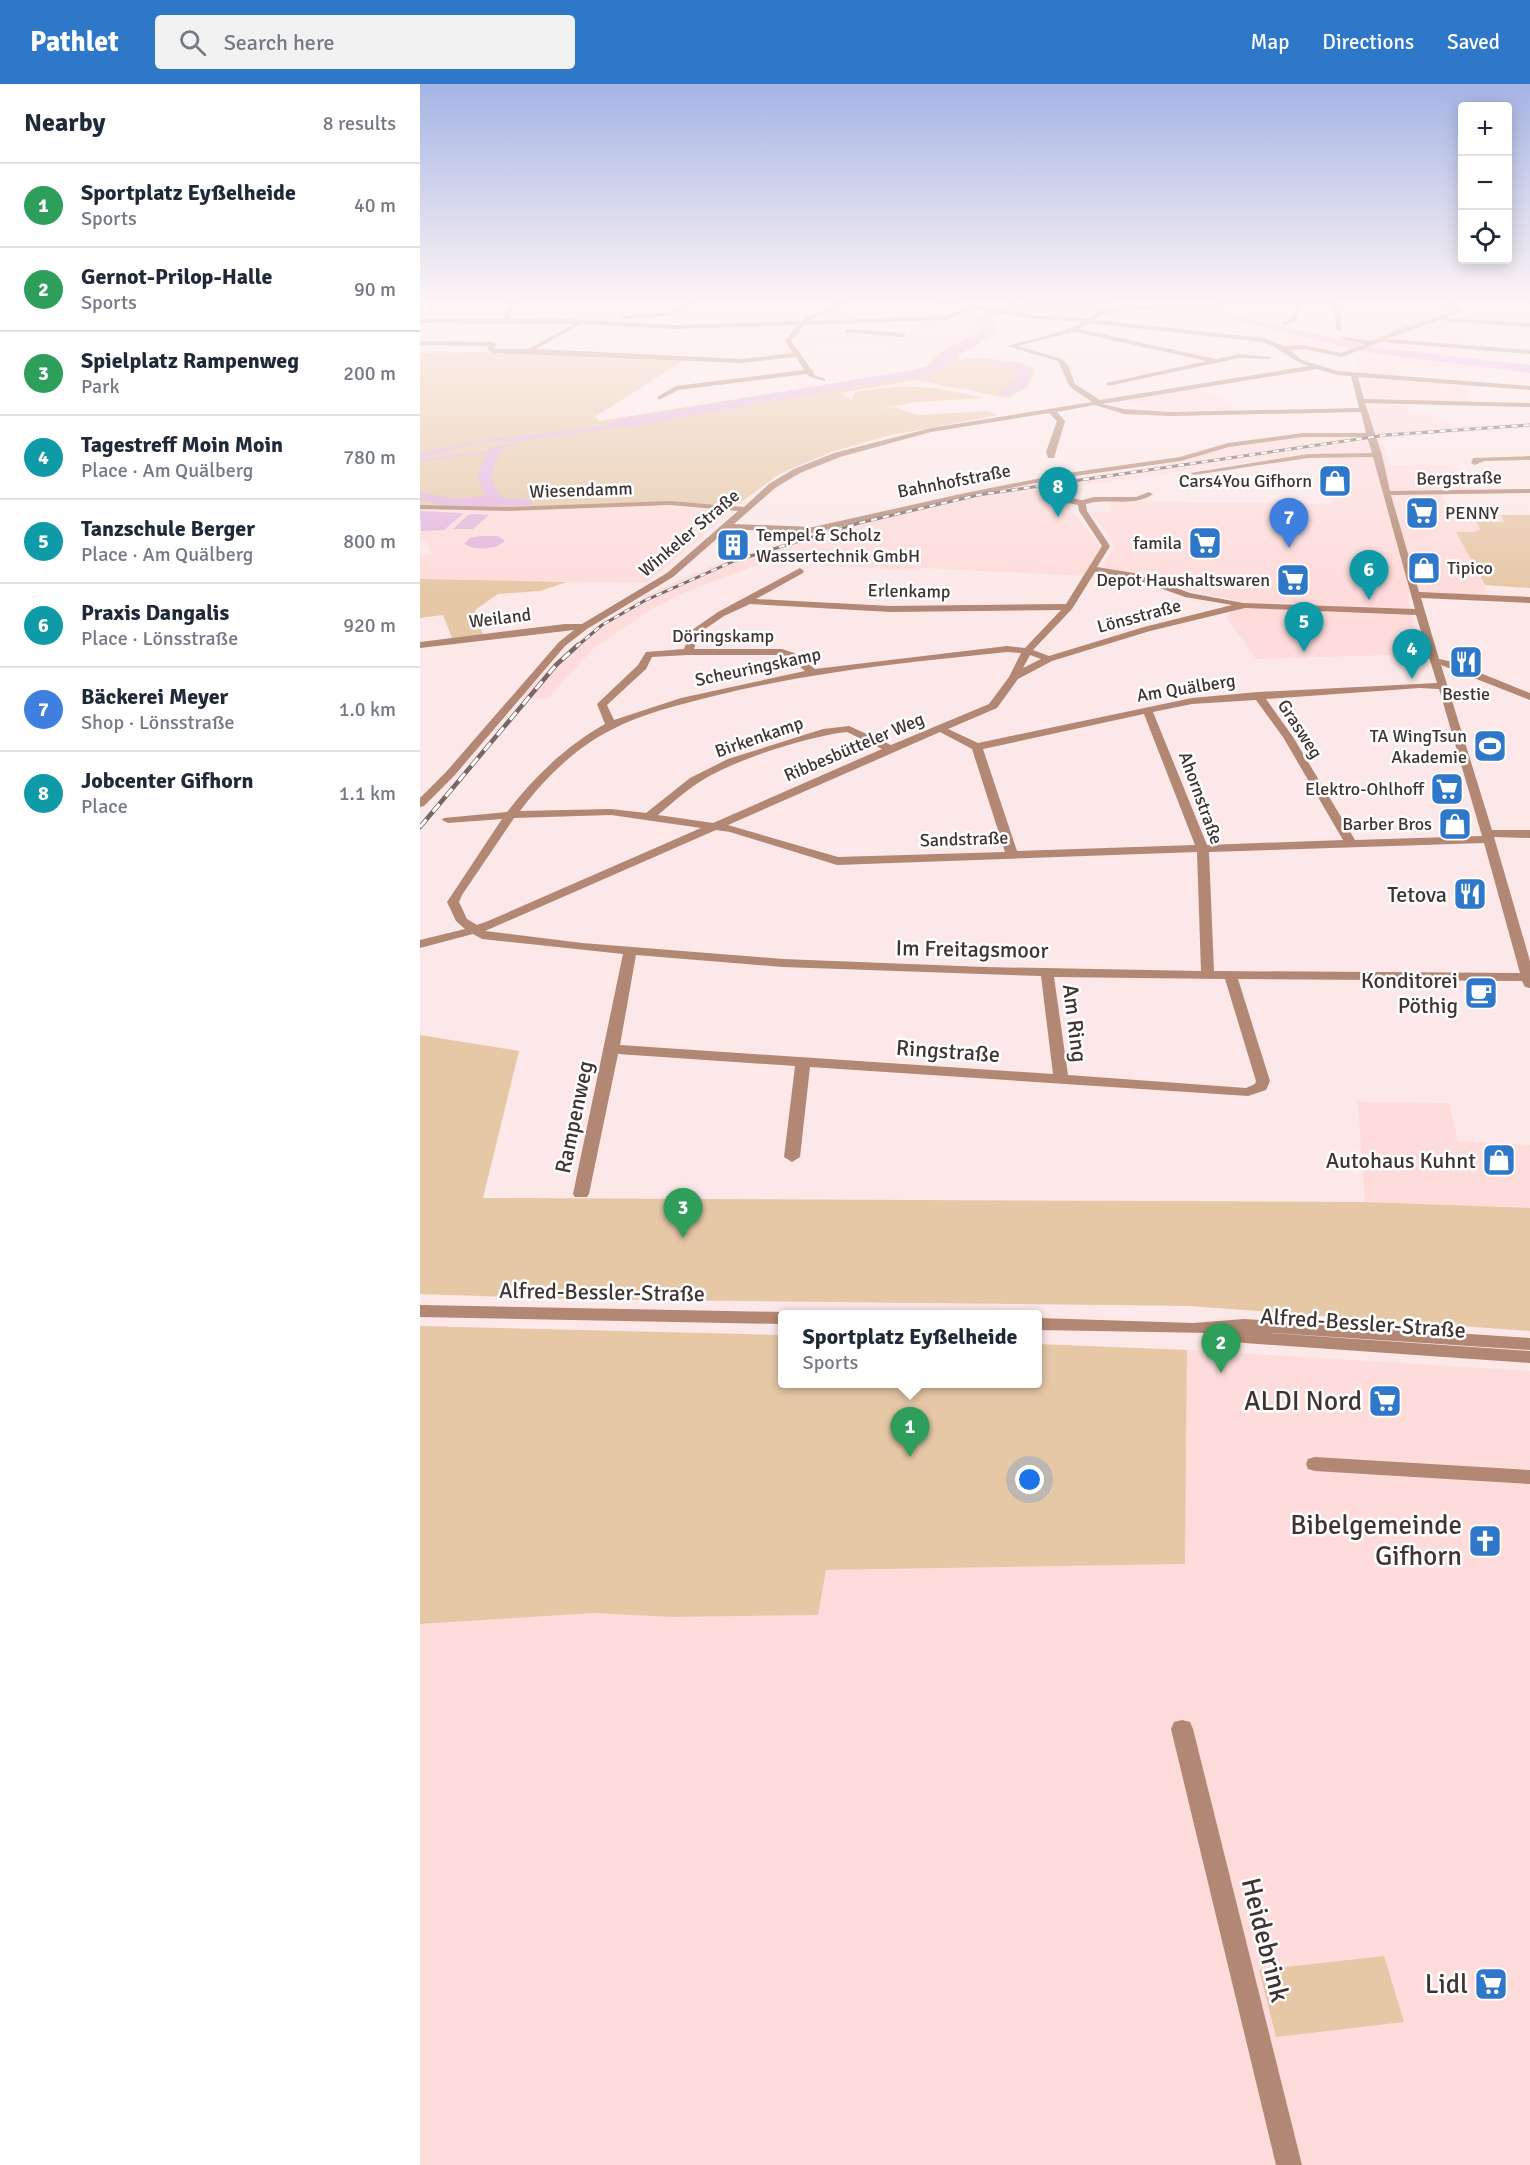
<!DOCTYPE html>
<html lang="en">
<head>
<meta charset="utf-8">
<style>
  :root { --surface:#fff; --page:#f2f2f3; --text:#1f2937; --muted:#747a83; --line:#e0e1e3; --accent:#2f78c9 }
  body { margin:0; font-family:Signika,sans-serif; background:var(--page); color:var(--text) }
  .controls { position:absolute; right:18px; top:18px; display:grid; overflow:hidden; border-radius:6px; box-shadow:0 3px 15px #0003 }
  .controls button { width:54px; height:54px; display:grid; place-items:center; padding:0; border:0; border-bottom:2px solid var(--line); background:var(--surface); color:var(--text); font:30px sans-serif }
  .you { position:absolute; left:610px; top:1396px; width:21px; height:21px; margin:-15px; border:4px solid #fff; border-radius:50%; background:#1a73e8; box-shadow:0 0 0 9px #1a73e833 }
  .badge { display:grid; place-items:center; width:39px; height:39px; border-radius:50%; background:var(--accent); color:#fff; font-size:20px; font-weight:700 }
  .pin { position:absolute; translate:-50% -50px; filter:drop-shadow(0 2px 3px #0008) }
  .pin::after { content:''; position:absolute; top:32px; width:21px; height:18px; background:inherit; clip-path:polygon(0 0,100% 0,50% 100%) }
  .popup { position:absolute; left:358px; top:1226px; width:264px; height:78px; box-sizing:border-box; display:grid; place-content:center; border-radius:6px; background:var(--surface); filter:drop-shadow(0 2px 4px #0005); font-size:20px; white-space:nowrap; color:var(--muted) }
  .popup b { font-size:22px; color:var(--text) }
  .popup::after { content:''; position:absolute; left:50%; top:100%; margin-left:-12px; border:12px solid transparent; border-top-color:var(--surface) }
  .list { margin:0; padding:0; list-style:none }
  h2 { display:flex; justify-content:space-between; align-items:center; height:78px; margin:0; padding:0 24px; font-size:26px }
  h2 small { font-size:20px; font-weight:400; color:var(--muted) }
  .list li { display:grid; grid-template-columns:39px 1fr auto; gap:18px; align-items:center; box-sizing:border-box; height:84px; padding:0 24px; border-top:2px solid var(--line) }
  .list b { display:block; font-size:22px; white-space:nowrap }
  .list p { margin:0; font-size:20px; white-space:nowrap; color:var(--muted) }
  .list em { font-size:20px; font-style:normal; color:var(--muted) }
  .icon { flex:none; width:33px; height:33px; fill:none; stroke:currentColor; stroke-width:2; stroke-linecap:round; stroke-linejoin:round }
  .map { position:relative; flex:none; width:1110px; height:2081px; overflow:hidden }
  header { display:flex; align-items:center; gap:36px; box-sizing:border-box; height:84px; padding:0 30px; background:var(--accent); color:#fff }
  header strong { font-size:28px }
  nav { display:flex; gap:33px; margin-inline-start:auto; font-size:21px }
  .search { width:420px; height:54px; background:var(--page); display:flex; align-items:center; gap:15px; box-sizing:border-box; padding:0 21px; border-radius:6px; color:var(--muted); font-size:22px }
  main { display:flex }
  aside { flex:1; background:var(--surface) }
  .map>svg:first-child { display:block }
</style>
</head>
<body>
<header>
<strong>Pathlet</strong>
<div class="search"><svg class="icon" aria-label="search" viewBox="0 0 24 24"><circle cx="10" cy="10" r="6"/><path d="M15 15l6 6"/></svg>Search here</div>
<nav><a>Map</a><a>Directions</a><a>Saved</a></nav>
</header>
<main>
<aside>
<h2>Nearby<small>8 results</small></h2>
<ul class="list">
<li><span class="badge" style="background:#2e9e5b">1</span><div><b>Sportplatz Eyßelheide</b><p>Sports</p></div><em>40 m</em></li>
<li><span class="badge" style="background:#2e9e5b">2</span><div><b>Gernot-Prilop-Halle</b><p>Sports</p></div><em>90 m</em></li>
<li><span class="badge" style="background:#2e9e5b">3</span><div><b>Spielplatz Rampenweg</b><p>Park</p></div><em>200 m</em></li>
<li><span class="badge" style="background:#0f9aa8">4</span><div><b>Tagestreff Moin Moin</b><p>Place · Am Quälberg</p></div><em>780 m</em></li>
<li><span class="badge" style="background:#0f9aa8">5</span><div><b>Tanzschule Berger</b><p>Place · Am Quälberg</p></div><em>800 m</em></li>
<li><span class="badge" style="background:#0f9aa8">6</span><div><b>Praxis Dangalis</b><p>Place · Lönsstraße</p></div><em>920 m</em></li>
<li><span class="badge" style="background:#3f7fe0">7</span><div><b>Bäckerei Meyer</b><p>Shop · Lönsstraße</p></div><em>1.0 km</em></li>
<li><span class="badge" style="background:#0f9aa8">8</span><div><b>Jobcenter Gifhorn</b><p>Place</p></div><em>1.1 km</em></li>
</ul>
</aside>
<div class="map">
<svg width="1110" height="2081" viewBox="0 0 1110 2081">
  <rect width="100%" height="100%" fill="#fce8e8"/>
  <g fill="#fddcdb" fill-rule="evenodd">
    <path d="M964,216H1107L1110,218V241L1083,240L1089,251H1068L1071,256L1066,257L1043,255L1046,261H1038L1041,279L1067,281V286L976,280L973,292L939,290L935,274L932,271L868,262L859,258L871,251L889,254L916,253L957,239H940L933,230L975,229Z"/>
    <path d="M539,233H556L560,239L558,247L523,268L481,266L478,262L406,261L375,264L370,257L376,252L396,253L400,247L433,248L432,250L439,252L438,254L473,255L479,251L487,252L498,237Z"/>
    <path d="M942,294L1049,302V318H984L989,329H1007L1036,342L1110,339V343L961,355L970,381H1034L1046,406L1020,408L1029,424H1062L1063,427L1081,431L1084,438L1057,437L1060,445L1055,448H1037L1069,512L987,509L1001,570L836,575L807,534L817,516L770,507L724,490L682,483L694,463L690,453L671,428H691L690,417L912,420L908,373L896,365L887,370L635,405L684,467L667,492L502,484L500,487L345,478L263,509L234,524L173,565L127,615L100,614L140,573L183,538L227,512L259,496L304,477L385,452L473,428L553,411L750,380L799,364L884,352L956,351Z"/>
    <path d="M777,305L800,312L811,319L816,327L731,326L702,316Z"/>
    <path d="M231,421L300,426L307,431L227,499L0,495V471L12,470L7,458L0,459V446L43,430L0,427V425L36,427ZM70,451L82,460L66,464H54L44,460L50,454Z"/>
    <path d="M938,1018L1029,1019L1038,1057L1110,1061V1124L945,1118Z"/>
    <path d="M767,1266L1110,1287V2081H0V1540L174,1529L251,1533L398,1531L406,1486L765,1480Z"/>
  </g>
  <g fill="#e6c8a7">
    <path d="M592,216H663L674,219L654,223L701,229L750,232L816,231L934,262L1093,280L1110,283V286L1082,281L948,267L804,232L747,234L676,229L655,235L587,228L572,234L578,246L573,252L539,271V275L564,274L598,278L612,282L615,287L608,303L588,314L496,296L421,309L431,316L435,308C488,299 513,302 564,314L496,318L455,326L475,323L497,331L568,327L578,331L467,352L411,368L359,390L320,419L313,421L249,418L89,425L0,421V269L111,267L266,275L175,333L180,337L488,287L507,282L520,268L555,251L558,247V239L554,232L573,224H592L594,219Z"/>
    <path d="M1081,431H1110V504L1065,501L1036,448H1054L1060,445L1056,437L1084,438Z"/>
    <path d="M0,495L147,498L120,507L78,510L55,526L63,551L33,556L23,531L0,534Z"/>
    <path d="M0,951L99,967L63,1114L945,1118L1110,1124V1247L769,1222L151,1215L0,1210Z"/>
    <path d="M0,1242L362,1251V1300H618V1260L767,1266L765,1480L406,1486L398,1531L251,1533L174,1529L0,1540Z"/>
    <path d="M964,1872L984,1938L856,1953L839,1886Z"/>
  </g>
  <g fill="#e2b5de">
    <path d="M583,216H592L594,219L592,224L595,225L701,216L663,225L711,230V232C668,229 607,215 567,234L566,236L574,244C569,257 550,262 539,270C529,277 526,285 513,289L219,341L108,355L70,368L0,378V375L66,367L98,356L61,358L0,374V369L65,356L184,342L197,336L501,285L514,280L526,266L555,251C564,243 556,239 558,231L584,219Z"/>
    <path d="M564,275L605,283L610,286C612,305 592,310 577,310C587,302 596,302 599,288L597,285L557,277Z"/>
    <path d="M0,427L41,429L43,430L24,446L1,447Z"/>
    <path d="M54,430L69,431L53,445H33L48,431Z"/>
    <path d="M60,452H78L85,457C75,466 56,467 44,460L50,454Z"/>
  </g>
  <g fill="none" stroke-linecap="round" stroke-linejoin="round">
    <g fill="#e2b5de" fill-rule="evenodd">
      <path d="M676,225L736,229H807L952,263L1110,281V289L952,269L807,235H736L672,230V226Z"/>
      <path d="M76,363L83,367C69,387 68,394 82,414L111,415L113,418L111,421L58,424L35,423L0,416V408L35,415L66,412C52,394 59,381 71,364Z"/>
    </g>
    <path stroke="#d6c4c4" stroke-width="7" stroke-dasharray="7 3" stroke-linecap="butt" d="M1019,228H1027"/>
    <g fill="#b28773" fill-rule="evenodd">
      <path d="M90,216H96L89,235L131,234L256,241L380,237L424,216H433L386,237L524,232L549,224L505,216H522L614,231L667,235L679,228L701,222L912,216L921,230V247L916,246L915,230L906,218L883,220L877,237L864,242L862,239L872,235L877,221L701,226L683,230L675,236L844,254L865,262L884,261L921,269L945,260L921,255V253L952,257L974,247L1035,227L1028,216H1035L1042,225L1039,229L967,255L1110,266V270L961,258L922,273L884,265L870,266L882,276L918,287L1110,302V306L938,293L944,315L1110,319V323L945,319L962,371L970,407L1110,405V409L971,411L999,508L1110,513V519L1001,514L1019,575L1033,578L1110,609V616L1021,581L1072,746H1110V754L1074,753L1110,877V904L1105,903L1102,897L818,895L850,997L846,1006L828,1012L390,983L380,1073L372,1078L364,1073L375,982L198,970L169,1110L167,1113H155L153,1110L203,870L62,855L53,850L0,864V856L45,845L36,837L27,818L82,735L28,739L22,736L24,734L87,728C114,693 146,662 185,640L177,620L218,581L226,568L264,565L272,546L298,528L380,484L384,487L383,489L336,515L471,522L646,520L682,462L659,427L658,421L644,418L634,405L638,403L650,414L662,416L674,413H716L729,408L733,410C714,424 688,413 666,420L667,427L690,462L677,483L714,489L770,509L823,519L995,525L953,373L888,374L774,391L770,389L888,370L952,369L947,353H883L809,363L761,377L641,394L545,413L393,449L308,445L253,493L167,545L145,562L34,692L4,722L0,723V714L26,688L139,558L154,546L0,564V558L145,540H162L247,489L318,427L250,421L88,427L0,425V421L88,423L250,417L324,423L349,400L374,385L414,369L511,344L672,318L650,303L638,277L587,262L647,246V244H653L662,238L614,235L556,225L525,236L384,241L371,257L391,285L393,286L394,291L405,295V297L390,293L387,290L258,306L239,316L237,313L256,302L384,286L376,273L322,279L73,269L67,265L69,262L0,261V257L73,258L76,260L74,265H108L154,240L0,239V235H83ZM669,239L843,258C860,264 872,277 889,282L680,316L655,300L648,281L642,275L597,262L655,248L787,277L686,299L688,302L819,274L849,275L852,273L819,270L796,275L659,245ZM161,240L256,245L378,241L365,257L373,269L322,275L116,265ZM897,285L917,291L931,292L939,324L751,328L704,325L682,320ZM675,321L704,330L751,332L941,328L946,349H883L808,359L760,373L641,390L545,409L393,443L314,440L355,404L380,389L420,373L511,348L629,329L637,337L626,368L628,374H634L645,337L637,328ZM675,488L712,494L765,513L812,521L724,543L629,572L613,566L652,525ZM330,520L471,528L641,526L605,564L587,562L395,585L374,569L362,565H274L279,549L304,532ZM825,524L996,531L1017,599L838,608L772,614L558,659L528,645L577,624L598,595L632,577L730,547ZM587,568L601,569L589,593L569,620L471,661L429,642L403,645L308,675L270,694L226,729L191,725L100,727C124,695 155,664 191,646C223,629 259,621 294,612C390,588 489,578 587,568ZM268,571H361L368,573L385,587L261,614L194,636L187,621L226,585L232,573ZM610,571L621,575L603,584ZM1000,604L1019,605L1062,752L935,756L873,653L846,615ZM836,616L863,653L923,756L787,761L733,628L772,620ZM724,630L775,761L597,767L563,665ZM427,648L462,665L293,739L238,731C251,720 264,708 278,699C310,677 389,652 427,648ZM520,648L552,665L585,768L418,773L308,741ZM191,731L281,744L68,837L57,841L47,835L39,818L42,811L94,734ZM296,746L310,748L417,781L777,768L781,887L564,883L363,875L162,859L65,847ZM1064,759L1100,889L794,887L789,768ZM216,871L363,883L621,892L633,990L200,961ZM634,893L805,895L836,997L835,1000L826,1004L648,991Z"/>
      <path d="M269,216H275C260,237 226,233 203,235L200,233C220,224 253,238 269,216Z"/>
      <path d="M1025,234L1110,239V243L1023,237Z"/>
      <path d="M427,245L483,249L486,251L483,253L425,248Z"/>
      <path d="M1110,372V376L1064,377L1055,381L1051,379L1053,374Z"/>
      <path d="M0,1221L362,1228L368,1230H362V1240L0,1233Z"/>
      <path d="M618,1234L773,1239L824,1235L1110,1254V1266L823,1247L1110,1267V1279L824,1259L793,1253L791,1249L618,1246Z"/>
      <path d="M895,1373L1110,1386V1400L895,1387L888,1385L886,1380L888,1375Z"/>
      <path d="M762,1636L770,1638L773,1645L882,2081H856L751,1645L754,1638Z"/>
    </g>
    <g stroke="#756766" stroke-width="3">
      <path id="rail-far1" d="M156,563L182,541L224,517L314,477L439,439L558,411L966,351L1110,341"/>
    </g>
    <g stroke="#756766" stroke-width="4.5">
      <path id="rail" d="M0,743L136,581L158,561"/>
    </g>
    <use href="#rail-far1" stroke="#fff" stroke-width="2" stroke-dasharray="6" stroke-linecap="butt"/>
    <use href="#rail" stroke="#fff" stroke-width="3" stroke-dasharray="10" stroke-linecap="butt"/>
  </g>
  <linearGradient id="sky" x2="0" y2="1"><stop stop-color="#a5b4e4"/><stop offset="0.43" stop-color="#fef5f5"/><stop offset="1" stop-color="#fef5f5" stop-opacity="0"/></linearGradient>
  <rect width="1110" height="508" fill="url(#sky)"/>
  <defs>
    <g id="shop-square" transform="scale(1.725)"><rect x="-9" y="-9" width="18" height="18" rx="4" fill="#2f78c9" stroke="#fff"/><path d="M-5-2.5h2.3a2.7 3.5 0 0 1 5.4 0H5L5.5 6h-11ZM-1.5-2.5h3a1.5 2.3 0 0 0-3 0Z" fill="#fff"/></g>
    <g id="supermarket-square" transform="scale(1.725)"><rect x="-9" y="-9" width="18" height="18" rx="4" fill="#2f78c9" stroke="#fff"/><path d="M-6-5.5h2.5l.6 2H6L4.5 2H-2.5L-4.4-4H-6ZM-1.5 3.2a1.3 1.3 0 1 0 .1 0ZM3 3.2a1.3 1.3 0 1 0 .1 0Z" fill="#fff"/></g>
    <g id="building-square" transform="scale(1.725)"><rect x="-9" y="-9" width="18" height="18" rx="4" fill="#2f78c9" stroke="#fff"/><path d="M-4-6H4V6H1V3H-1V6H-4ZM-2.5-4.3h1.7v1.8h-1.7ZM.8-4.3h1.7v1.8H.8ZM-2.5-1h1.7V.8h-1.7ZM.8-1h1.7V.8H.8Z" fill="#fff"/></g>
    <g id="restaurant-square" transform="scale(1.725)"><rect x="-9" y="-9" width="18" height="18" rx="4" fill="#2f78c9" stroke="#fff"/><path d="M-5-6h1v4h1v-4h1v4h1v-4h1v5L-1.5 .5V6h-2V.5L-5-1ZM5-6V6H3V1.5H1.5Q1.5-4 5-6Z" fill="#fff"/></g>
    <g id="stadium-square" transform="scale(1.725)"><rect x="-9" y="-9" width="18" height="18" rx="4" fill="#2f78c9" stroke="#fff"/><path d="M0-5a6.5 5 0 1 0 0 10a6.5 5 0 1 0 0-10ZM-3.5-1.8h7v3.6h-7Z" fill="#fff"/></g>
    <g id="cafe-square" transform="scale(1.725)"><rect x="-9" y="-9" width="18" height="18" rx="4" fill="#2f78c9" stroke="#fff"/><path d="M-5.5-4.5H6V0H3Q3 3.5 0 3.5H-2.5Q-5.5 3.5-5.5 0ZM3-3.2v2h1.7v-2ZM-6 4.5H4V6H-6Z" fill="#fff"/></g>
    <g id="church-square" transform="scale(1.725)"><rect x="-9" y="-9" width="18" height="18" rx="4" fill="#2f78c9" stroke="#fff"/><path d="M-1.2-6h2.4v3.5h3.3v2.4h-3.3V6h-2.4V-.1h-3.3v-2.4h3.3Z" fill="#fff"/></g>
  </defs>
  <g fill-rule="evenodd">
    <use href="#shop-square" x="915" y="397"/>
    <use href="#supermarket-square" x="1002" y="429"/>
    <use href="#supermarket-square" x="785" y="459"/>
    <use href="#building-square" x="313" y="461"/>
    <use href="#shop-square" x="1004" y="484"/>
    <use href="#supermarket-square" x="873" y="496"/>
    <use href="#restaurant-square" x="1046" y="578"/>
    <use href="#stadium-square" x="1070" y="662"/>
    <use href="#supermarket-square" x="1027" y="705"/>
    <use href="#shop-square" x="1035" y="740"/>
    <use href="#restaurant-square" x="1050" y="810"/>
    <use href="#cafe-square" x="1061" y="909"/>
    <use href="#shop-square" x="1079" y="1076"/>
    <use href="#supermarket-square" x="965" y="1317"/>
    <use href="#church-square" x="1065" y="1457"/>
    <use href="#supermarket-square" x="1071" y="1900"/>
  </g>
  <g text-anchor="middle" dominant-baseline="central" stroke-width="5" stroke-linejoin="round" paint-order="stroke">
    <g font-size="18" fill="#403433" stroke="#fff">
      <text transform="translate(1039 394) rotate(-1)">Bergstraße</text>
      <text transform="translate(534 397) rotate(-11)">Bahnhofstraße</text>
      <text transform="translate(161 406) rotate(-2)">Wiesendamm</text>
      <text transform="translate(269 449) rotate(-40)">Winkeler Straße</text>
      <text transform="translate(489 507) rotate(1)">Erlenkamp</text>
      <text transform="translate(719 532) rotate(-15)">Lönsstraße</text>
      <text transform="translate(80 534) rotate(-7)">Weiland</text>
      <text x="303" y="552">Döringskamp</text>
      <text transform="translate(338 583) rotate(-12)">Scheuringskamp</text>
      <text transform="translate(766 604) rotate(-9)">Am Quälberg</text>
      <text transform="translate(880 645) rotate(57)">Grasweg</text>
      <text transform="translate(339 653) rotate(-19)">Birkenkamp</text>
      <text transform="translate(434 663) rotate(-23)">Ribbesbütteler Weg</text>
      <text transform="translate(781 714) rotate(70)">Ahornstraße</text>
      <text transform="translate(544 755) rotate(-2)">Sandstraße</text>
    </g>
    <g font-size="18" fill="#403433" stroke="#fff" text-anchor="end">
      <text x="892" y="397">Cars4You Gifhorn</text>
      <text x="1025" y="429" text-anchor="start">PENNY</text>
      <text x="336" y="451" text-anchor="start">Tempel &amp; Scholz<tspan x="336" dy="21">Wassertechnik GmbH</tspan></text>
      <text x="762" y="459">famila</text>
      <text x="1027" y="484" text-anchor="start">Tipico</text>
      <text x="850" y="496">Depot Haushaltswaren</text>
      <text x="1046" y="610" text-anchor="middle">Bestie</text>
      <text x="1047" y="652">TA WingTsun<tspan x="1047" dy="21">Akademie</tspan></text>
      <text x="1004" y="705">Elektro-Ohlhoff</text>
      <text x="1012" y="740">Barber Bros</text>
    </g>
    <g font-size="22" fill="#403433" stroke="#fff" text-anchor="end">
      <text x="1027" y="810">Tetova</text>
      <text x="1038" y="896">Konditorei<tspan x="1038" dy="25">Pöthig</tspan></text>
      <text x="1056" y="1076">Autohaus Kuhnt</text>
    </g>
    <g font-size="22" fill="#403433" stroke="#fff">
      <text transform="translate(552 865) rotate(1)">Im Freitagsmoor</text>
      <text transform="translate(655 939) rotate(83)">Am Ring</text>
      <text transform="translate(528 967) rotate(4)">Ringstraße</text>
      <text transform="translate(154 1033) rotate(-78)">Rampenweg</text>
      <text transform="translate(182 1208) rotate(1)">Alfred-Bessler-Straße</text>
      <text transform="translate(943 1239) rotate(4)">Alfred-Bessler-Straße</text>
    </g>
    <g font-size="27" fill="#403433" stroke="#fff" text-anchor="end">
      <text x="942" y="1317">ALDI Nord</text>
      <text x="1042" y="1441">Bibelgemeinde<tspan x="1042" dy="31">Gifhorn</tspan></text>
      <text x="1048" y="1900">Lidl</text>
    </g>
    <g font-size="27" fill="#403433" stroke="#fff">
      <text transform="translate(845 1856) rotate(76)">Heidebrink</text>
    </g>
  </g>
</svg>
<div class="controls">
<button>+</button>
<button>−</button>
<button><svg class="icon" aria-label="locate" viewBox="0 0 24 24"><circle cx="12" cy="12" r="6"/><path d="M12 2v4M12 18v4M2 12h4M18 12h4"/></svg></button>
</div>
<div class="you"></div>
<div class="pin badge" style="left:490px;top:1373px;background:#2e9e5b">1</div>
<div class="popup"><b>Sportplatz Eyßelheide</b>Sports</div>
<div class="pin badge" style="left:801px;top:1289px;background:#2e9e5b">2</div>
<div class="pin badge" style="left:263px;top:1154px;background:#2e9e5b">3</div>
<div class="pin badge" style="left:992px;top:595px;background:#0f9aa8">4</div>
<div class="pin badge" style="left:884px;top:568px;background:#0f9aa8">5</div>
<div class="pin badge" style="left:949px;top:516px;background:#0f9aa8">6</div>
<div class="pin badge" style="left:869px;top:464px;background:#3f7fe0">7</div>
<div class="pin badge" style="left:638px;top:433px;background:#0f9aa8">8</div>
</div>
</main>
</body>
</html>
